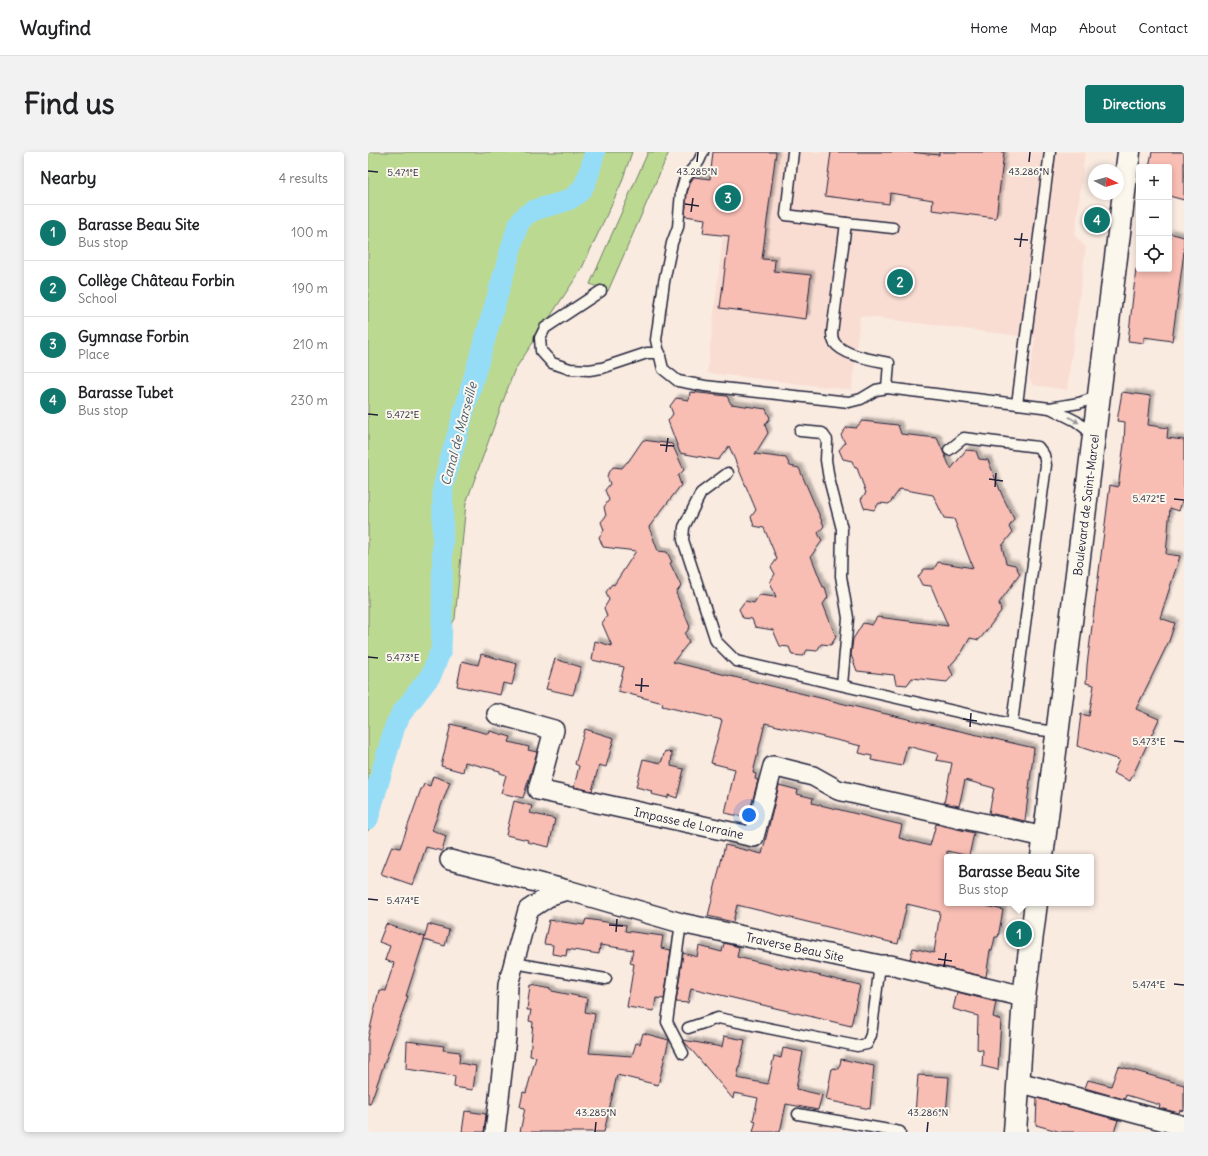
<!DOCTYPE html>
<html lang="en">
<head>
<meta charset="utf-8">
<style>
  :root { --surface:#fff; --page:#f2f2f2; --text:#202124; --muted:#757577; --line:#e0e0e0; --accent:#0f766e }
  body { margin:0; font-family:Delius,sans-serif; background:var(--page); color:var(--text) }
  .controls { position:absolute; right:12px; top:12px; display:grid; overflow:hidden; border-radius:4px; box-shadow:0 2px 6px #0003 }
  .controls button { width:36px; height:36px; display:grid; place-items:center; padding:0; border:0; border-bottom:1px solid var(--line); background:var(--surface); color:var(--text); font:20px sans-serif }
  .compass { position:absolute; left:720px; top:12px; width:36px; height:36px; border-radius:50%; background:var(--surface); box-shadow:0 2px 6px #0003; rotate:96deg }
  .you { position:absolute; left:381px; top:663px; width:14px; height:14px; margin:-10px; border:3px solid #fff; border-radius:50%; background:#1a73e8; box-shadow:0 0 0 6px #1a73e833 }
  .badge { display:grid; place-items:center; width:26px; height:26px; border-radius:50%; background:var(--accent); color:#fff; font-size:13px; font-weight:700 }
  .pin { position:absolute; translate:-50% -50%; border:2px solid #fff; box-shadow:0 1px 4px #0006 }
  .popup { position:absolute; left:576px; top:702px; width:150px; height:52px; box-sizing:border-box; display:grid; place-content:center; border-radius:4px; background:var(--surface); filter:drop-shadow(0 1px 3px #0005); font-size:13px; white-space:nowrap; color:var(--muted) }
  .popup b { font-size:15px; color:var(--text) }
  .popup::after { content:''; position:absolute; left:50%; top:100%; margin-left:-8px; border:8px solid transparent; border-top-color:var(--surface) }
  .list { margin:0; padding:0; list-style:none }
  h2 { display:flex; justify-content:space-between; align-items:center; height:52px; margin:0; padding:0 16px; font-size:17px }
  h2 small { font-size:13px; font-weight:400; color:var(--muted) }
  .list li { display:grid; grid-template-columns:26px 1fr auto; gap:12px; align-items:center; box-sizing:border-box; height:56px; padding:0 16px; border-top:1px solid var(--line) }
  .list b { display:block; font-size:15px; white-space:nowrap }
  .list p { margin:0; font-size:13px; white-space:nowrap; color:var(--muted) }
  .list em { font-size:13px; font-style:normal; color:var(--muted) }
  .icon { flex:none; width:22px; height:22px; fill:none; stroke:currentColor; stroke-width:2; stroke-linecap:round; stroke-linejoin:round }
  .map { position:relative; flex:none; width:816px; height:980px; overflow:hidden; border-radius:4px }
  header { display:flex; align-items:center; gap:24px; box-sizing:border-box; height:56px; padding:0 20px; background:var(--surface); border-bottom:1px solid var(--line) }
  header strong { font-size:19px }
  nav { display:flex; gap:22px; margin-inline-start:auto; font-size:14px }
  .intro { display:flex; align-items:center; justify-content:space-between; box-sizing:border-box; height:96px; padding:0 24px }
  h1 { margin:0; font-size:28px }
  .button { padding:10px 18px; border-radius:4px; background:var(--accent); color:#fff; font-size:14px; font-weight:700 }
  main { display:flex; gap:24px; padding:0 24px }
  aside { flex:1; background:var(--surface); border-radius:4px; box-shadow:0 2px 6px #0003 }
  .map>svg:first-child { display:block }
</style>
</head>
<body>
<header>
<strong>Wayfind</strong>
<nav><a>Home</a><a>Map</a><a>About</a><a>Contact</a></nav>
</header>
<div class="intro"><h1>Find us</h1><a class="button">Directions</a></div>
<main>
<aside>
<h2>Nearby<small>4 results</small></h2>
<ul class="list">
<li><span class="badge">1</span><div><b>Barasse Beau Site</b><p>Bus stop</p></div><em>100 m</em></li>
<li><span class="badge">2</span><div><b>Collège Château Forbin</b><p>School</p></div><em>190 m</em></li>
<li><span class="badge">3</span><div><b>Gymnase Forbin</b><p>Place</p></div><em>210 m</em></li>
<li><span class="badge">4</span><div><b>Barasse Tubet</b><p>Bus stop</p></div><em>230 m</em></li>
</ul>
</aside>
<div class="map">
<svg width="816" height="980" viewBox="0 0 816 980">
  <defs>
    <filter id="shadow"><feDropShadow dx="3.5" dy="-3.5" stdDeviation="1" flood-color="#0004"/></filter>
  </defs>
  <rect width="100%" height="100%" fill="#faebe1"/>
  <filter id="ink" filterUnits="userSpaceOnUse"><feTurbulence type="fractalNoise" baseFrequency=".025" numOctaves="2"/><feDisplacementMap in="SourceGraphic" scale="8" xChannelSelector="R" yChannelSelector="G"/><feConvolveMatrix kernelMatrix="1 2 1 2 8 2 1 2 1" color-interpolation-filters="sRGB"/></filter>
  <g filter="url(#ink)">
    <path fill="#f9ddd3" d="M408,0H717L707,84L718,95L699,238L665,233L661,226L667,186L492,164L484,238L339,221L355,83L396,88Z"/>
    <g fill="#bcd991" stroke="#6f7e66">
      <path d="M0,0H264L253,32L213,118L146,219L98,351L87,467L54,520L22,583L14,648L0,679Z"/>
      <path d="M280,0H301L240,139L222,132Z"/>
    </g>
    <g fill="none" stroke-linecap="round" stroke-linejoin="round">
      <path stroke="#95ddf7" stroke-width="21" d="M0,667L27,574L33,562L63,523L73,498L74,471L75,336L80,315L149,76C160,47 196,60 213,38C221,28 223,12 227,0"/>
    </g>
    <g fill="#f8bdb3" stroke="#22223b" filter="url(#shadow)">
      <path d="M345,0H408L394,107L407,108L406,119L443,123L438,167L352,156L361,84L335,81L337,67L317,64L319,41L323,29L326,25L342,27Z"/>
      <path d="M463,0H541L571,3V0H636L628,66L564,58L565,48L522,41L521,52L457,44Z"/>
      <path d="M784,0H816V48L801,44V15H781Z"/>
      <path d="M801,81L816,85V100L804,189L776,185V191L760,189L768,117H801Z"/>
      <path d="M322,240L359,244L363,252L398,257L402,266L397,273L400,281L387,302L418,306L422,314L431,316L456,374L450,381L454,389L443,404L455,435H457L460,445L455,452L468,485L463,493L453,492L449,499L439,498L435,504L424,503L421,495L412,494L405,478L387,475L384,467L375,466L371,457L377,449L386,451L391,443L408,445L402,430L407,422L403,415L409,407L396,376L386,374L383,365L388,358L361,294L350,308L312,301L300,269L305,262L302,254L308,246L321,248Z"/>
      <path d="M754,240L783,244L780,273L800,276L799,286L816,288V349H814L811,359L802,356L798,402L812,404L792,466L807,471L801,489L768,557L791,567L762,629L745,621L751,608L709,594L713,562L721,564L726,533L718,531L719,513L742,333L750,335L756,292L757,270L749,269Z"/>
      <path d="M494,269L530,273L533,282L569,286L583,317L598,298L608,299L611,307L620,308L634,343L646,367L641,375L644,381L634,394L638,411L647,413L652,422L631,451L633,459L615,483L611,488L602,486L594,500L581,515L585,523L579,530L544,526L539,533L528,532L526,523L489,519L483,503L485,487L495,471L504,473L509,465L580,474L563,434L554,433L550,425L556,417H566L570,410L605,416L586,367L576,366L565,343L532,337L521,352L511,351L506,358L496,356L493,347L498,341L489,316H487L484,309L475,307L471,298L477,291L473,283L479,275L488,276Z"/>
      <path d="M275,288L304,292L316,318L310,324L313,333L281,375L290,399L299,400L304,410L302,411L313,434L308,441L322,475L317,482L321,490L305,510L501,558L666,596L657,669L621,661L626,636L597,628L591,654L576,651L584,611L568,608L570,602L539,594L534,614L503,608L504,604L491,601L493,594L397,571L385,621L388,622L387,627L390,628L380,666L357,661L367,617L343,611L354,568L294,554L295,551L250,539L256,515L224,508L227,489L244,494L234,471L239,464L236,456L241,448L238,440L244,432L246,433L268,399L235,395L231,385L236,378L233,370L238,364L236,355L241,348L237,338L242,332L239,324L245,315L254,316L259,310H260Z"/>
      <path d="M113,502L149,512L144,533L135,531L132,543L89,534L94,509L110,513Z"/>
      <path d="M187,507L213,515L205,543L178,537Z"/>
      <path d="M83,572L121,582L122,579L143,585L141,590L161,595L160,598L169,600L155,646L133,641L138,623L132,621V619L97,610L95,620L73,614Z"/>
      <path d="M217,577L246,586L238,615L231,613L224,639L206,635L211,614L207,612Z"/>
      <path d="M297,599L304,601L303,614L316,617L309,646L300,643V646L283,642L284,639L268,635L275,607L293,611Z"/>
      <path d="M65,624L82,630L64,678L78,684L74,699L58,695L45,733L13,722L24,694L32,696L53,637H54L56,632L62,634Z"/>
      <path d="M411,633L430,638L429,642L445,646L444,651L534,673L531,686L562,694L568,672L606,681L601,704L579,699V751H606L635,758L630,785H627L624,799L622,798L618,825L542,807L545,796L566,801L572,760L539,752L530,792L369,753L365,770L340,764L357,693L394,702Z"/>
      <path d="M146,649L164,654L162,661L187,667L181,695L159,690L160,688L138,683Z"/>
      <path d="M218,767L258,773L257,779L295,784L293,796L303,798L296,847L288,846L286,859L259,855L266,812L262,811L265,798L232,793L231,802L199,797L198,804L184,802L185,793L176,792L181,768L216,773Z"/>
      <path d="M18,772L57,785L38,844H40L2,952H0V886L11,838L17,839L26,811L17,808L22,794L11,790Z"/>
      <path d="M60,772L81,778L77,794L56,788Z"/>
      <path d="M356,791L371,795L369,805L423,818V817L492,833L483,874L323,836L320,851L308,850L315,801L329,805L331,794L354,800Z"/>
      <path d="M162,833L184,837V839L219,846L217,860L227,862L221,901L264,904L268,891L272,892L275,881L301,888L290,933L249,923L236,980H152L157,956L152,955L155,940L158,941L168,905L162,904L165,870L161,869L163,858H159Z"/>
      <path d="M589,840L628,850L625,865L633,868L630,918L614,914L615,898L609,897L610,864L585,857Z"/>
      <path d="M356,884L377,888L369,926L400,932L406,904L413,906L415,896L435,900L428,937L454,943L450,958L418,952L412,980H385L388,969L385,968L390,946L366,941L365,947L315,888L354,895Z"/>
      <path d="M39,889L76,894L75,898L92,900L91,911L108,914L105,938L86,935L87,924L38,917Z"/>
      <path d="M473,907L506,914L502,957L458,948L464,916L471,917Z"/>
      <path d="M750,914L816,933V959L812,958L811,961L791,956L792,953L758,943L757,946L755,947L717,936L720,928L743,934Z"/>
      <path d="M550,923L581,925L578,963L547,962Z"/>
      <path d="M669,946L750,968L746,980H693L668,973Z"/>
      <path d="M97,959L118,962L116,980H94Z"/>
    </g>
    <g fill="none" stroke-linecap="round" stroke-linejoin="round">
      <g stroke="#22223b" stroke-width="13">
        <g id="lane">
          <path d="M335,0L331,9L317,26L313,40L310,75L304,91L296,130L288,188L295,217L310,229L337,234L481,250L493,247L508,238L519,236"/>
          <path d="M425,0L418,63L478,71L464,181C464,184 465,188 466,190C475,204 507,208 521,211L519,236L682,256L711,251L732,244"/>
          <path d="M478,71L525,76"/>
          <path d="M233,139L177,176L172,186L173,199L184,211L202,217L221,218L234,216L279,201H292"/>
          <path d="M649,252L682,0"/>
          <path d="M682,256L708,269L726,283"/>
          <path d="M432,279L454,281L459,288L458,308L461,327L474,377L473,424L480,466L474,533"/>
          <path d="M581,298L596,286L670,295L676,303L678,313L644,571"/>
          <path d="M360,321L333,341L316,375L315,388L348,489L368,509L664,577L689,580"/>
          <path d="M313,771L299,870L315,901"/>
          <path d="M146,811L238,827"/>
          <path d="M320,876L350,866L489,894L499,892L503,883L512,813"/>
          <path d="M430,962L532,980"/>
        </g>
      </g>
      <g stroke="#22223b" stroke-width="22">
        <g id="street">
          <path d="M129,562L186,578L170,638L386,685L405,614L445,624L470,638L676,685"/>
          <path d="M82,708L199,738L313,771L512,813H522L656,845"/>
          <path d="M650,930L816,974"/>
          <path d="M127,980L138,886L140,833L160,758L183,743L199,738"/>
        </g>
      </g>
      <g stroke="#22223b" stroke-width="25">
        <g id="secondary">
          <path d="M674,705L761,0"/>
          <path d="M647,980L656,845L668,751"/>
        </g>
      </g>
      <use href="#lane" stroke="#fbf7ec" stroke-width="10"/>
      <use href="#street" stroke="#fbf7ec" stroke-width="19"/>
      <use href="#secondary" stroke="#fbf7ec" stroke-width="22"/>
    </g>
    <defs><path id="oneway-solid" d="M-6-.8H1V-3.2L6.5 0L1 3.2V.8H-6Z"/></defs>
    <use fill="#99979c" href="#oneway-solid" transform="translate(706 268) rotate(30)"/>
  </g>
  <path fill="none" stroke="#22223b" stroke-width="1.5" d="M329,10L330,0M661,10L662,0M0,19L10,20M317,52L331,54M323,60L325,46M646,87L660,88M652,95L654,81M0,262L10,263M292,293L306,294M298,300L300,286M621,327L635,329M627,335L628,321M806,347L816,348M0,505L10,506M267,533L281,534M273,540L274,526M595,567L609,569M602,575L603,561M806,589L816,590M0,747L10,748M241,773L255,774M248,780L249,767M570,807L584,809M576,815L578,801M806,832L816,833M227,980L228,970M559,980L560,970"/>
  <g text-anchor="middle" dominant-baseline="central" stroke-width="4" stroke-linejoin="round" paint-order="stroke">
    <g font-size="12" fill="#22223b" stroke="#fbf7ec">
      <text transform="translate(718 353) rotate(-83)">Boulevard de Saint-Marcel</text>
      <text transform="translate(321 671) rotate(12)">Impasse de Lorraine</text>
      <text transform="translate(427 795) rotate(12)">Traverse Beau Site</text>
    </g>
    <g font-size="13" font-style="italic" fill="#445a73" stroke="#fbf7ec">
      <text transform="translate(91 282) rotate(-75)">Canal de Marseille</text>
    </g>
  </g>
  <g font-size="10" text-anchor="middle" fill="#22223b" stroke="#fbf7ec" stroke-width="4" stroke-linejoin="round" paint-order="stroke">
    <text x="329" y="23">43.285°N</text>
    <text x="661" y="23">43.286°N</text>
    <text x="35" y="24">5.471°E</text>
    <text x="35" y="266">5.472°E</text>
    <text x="781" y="350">5.472°E</text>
    <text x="35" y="509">5.473°E</text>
    <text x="781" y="593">5.473°E</text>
    <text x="35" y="752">5.474°E</text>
    <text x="781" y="836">5.474°E</text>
    <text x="228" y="964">43.285°N</text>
    <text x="560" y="964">43.286°N</text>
  </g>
</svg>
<div class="controls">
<button>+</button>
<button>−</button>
<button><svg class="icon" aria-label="locate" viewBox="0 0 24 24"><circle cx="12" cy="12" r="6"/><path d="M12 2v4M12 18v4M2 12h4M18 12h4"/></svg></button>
</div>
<svg class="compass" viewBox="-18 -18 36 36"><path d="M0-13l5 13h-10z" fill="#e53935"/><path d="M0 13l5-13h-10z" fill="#757577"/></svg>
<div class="you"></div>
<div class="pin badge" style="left:651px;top:782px">1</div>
<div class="popup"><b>Barasse Beau Site</b>Bus stop</div>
<div class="pin badge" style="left:532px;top:130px">2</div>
<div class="pin badge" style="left:360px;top:46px">3</div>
<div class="pin badge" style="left:729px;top:68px">4</div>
</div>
</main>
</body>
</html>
